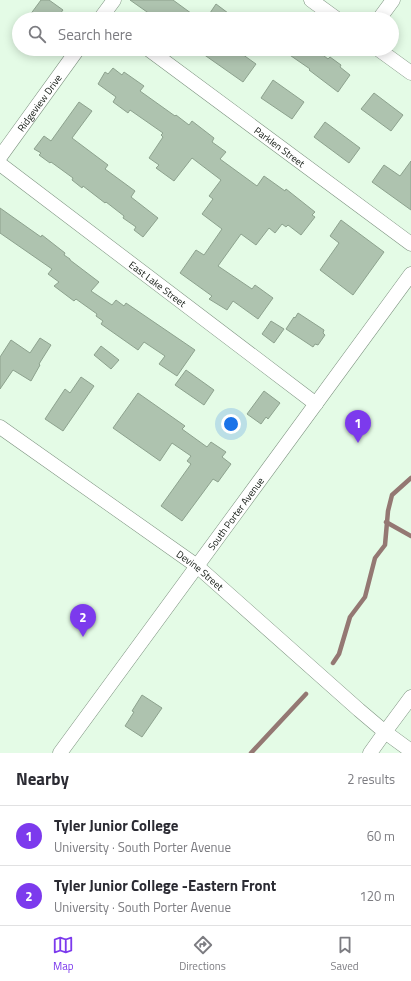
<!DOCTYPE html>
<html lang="en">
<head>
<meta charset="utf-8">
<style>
  :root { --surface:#fff; --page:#f2f2f3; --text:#2b2b33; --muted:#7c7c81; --line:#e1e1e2; --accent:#7c3aed }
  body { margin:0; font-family:"Titillium Web",sans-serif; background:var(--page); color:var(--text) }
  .you { position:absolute; left:231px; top:424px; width:14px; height:14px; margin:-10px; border:3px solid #fff; border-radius:50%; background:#1a73e8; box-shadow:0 0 0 6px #1a73e833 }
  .badge { display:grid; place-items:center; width:26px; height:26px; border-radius:50%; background:var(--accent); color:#fff; font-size:13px; font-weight:700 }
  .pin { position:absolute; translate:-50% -33px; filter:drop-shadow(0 1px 2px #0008) }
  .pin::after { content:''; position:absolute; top:21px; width:14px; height:12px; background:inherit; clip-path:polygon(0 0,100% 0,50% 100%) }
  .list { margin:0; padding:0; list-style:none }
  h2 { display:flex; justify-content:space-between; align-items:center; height:52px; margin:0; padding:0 16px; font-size:17px }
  h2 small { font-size:13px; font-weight:400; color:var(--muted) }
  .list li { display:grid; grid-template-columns:26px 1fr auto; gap:12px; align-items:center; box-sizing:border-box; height:60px; padding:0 16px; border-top:1px solid var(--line) }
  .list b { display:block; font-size:15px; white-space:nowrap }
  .list p { margin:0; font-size:13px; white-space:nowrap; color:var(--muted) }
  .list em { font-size:13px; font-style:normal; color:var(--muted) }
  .icon { flex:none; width:22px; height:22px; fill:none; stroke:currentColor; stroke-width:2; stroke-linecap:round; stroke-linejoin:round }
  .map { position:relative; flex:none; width:411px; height:753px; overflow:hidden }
  .search { position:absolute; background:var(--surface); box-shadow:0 2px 10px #0003; left:12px; right:12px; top:12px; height:44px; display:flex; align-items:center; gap:10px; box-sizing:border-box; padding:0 14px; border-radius:22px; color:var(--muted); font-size:15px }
  .sheet { height:172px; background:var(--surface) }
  nav { display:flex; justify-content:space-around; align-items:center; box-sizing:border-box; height:56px; border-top:1px solid var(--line); background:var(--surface); font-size:11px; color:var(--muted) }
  nav a { display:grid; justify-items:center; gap:2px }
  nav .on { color:var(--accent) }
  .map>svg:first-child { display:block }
</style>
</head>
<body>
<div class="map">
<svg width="411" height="753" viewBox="0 0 411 753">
  <rect width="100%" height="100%" fill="#e4fbe6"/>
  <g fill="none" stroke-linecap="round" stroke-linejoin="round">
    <g stroke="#947873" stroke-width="4.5">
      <path d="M386,522L411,536"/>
      <path d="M333,663L339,654L350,617L365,597L375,558L385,545L388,511L392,495L411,478"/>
      <path d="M251,753L306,694"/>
    </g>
  </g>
  <g fill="#aec3af" stroke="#8da28e">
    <path d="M41,0H49L63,10L56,19H27Z"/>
    <path d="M130,0H173L199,19H157Z"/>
    <path d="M216,4L236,19H217L210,13Z"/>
    <path d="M196,49H235L256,64L243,82Z"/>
    <path d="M281,49H315L328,59L330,57L341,65L340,67L350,75L338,92L309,70L310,69Z"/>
    <path d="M113,68L122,75L124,72L144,86L140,91L175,116L176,115L189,125L192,121L214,138L212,142L226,152L220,159L257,186L264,176L285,191L286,189L315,212L312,215L315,217L301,235L288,225L286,227L282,224L275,233L269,228L256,245L241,234L218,266L252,289L255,285L273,298L258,319L233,301L227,310L209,299L212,296L180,273L196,250L204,255L222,229L202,214L213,199L209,196L221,180L192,158L174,181L156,168L159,165L149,158L163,137L161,135L163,133L130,110L128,113L113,102L116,97L98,84L105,72L108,74Z"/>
    <path d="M273,80L304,102L292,119L261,98Z"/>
    <path d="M374,93L403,115L391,131L361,109Z"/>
    <path d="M79,102L92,111L72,138L108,165L105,169L135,191L131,197L158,218L143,237L134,230L136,227L123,218L124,216L106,202L105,203L83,186L82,188L72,180L73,178L51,162L50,163L39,155L41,153L34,149L44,136L51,141Z"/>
    <path d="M325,122L360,148L349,163L314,137Z"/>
    <path d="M411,161V210L372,182L384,165L400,176Z"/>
    <path d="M0,208L41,237L42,235L65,253L64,255L70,259V260L99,282L91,291L112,305L116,300L124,306L126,303L195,350L177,376L159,364L165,356L144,342L138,350L101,324L103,321L96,316L97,314L76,299L74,301L54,286L59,282L48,274L52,269L0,233Z"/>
    <path d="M341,220L384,252L353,295L320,270L339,243L330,236Z"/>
    <path d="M298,313L324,330L323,333L325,335L318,345L315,344L313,347L286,329L294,317L295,318Z"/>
    <path d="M271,321L284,329L274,343L262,334Z"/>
    <path d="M40,338L51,345L39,364L40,365L31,381L13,370L0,389V357L11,340L30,353Z"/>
    <path d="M101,346L119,360L111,369L94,355Z"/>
    <path d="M186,370L214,390L204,405L175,385Z"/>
    <path d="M81,377L94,386L63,431L45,419L65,389L70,393Z"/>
    <path d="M264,391L280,403L268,419L266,417L261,424L247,414Z"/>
    <path d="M138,393L185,426L182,429L207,447L211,442L226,452L222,457L231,464L218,482L213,479L182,521L161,506L191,464L187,461L191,456L172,443L160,461L113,428Z"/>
    <path d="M142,695L162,708L142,737L125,726L134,712L132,711Z"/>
  </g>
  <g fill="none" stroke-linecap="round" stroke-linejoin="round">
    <g stroke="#7e9380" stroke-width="15">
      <g id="street">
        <path d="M311,0L337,19"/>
        <path d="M100,19L114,0"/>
        <path d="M379,19L393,0"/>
        <path id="s1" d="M148,49L411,244"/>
        <path d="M378,49L411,73"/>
        <path id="s2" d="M0,157L78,49"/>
        <path id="s3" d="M0,164L316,404"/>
        <path id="s4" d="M0,427L197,566L359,710L385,732L411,751"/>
        <path id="s5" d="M60,753L411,274"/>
        <path d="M370,753L385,732L411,697"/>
      </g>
    </g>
    <use href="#street" stroke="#fff" stroke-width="14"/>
  </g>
  <g text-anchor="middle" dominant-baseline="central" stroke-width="3.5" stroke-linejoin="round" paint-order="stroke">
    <g font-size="10" fill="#121912" stroke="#fff">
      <text stroke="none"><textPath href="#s2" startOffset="67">Ridgeview Drive</textPath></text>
      <text stroke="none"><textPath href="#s1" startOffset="164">Parklen Street</textPath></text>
      <text stroke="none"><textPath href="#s3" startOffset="198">East Lake Street</textPath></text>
      <text stroke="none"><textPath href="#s5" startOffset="297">South Porter Avenue</textPath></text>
      <text stroke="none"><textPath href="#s4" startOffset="246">Devine Street</textPath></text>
    </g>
  </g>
</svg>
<div class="you"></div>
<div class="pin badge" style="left:358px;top:443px">1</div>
<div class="pin badge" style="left:83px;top:637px">2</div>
<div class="search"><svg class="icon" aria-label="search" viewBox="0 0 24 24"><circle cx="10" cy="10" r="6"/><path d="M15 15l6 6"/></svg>Search here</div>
</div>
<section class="sheet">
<h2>Nearby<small>2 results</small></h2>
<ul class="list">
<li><span class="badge">1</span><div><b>Tyler Junior College</b><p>University · South Porter Avenue</p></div><em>60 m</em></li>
<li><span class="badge">2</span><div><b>Tyler Junior College -Eastern Front</b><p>University · South Porter Avenue</p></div><em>120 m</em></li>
</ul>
</section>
<nav>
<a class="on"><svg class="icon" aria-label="map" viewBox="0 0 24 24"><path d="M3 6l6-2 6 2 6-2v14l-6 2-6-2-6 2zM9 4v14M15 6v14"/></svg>Map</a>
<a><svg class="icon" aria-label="directions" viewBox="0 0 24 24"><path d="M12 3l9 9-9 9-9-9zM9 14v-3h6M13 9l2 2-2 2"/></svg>Directions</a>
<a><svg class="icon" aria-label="saved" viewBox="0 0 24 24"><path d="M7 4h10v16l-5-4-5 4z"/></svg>Saved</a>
</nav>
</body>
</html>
